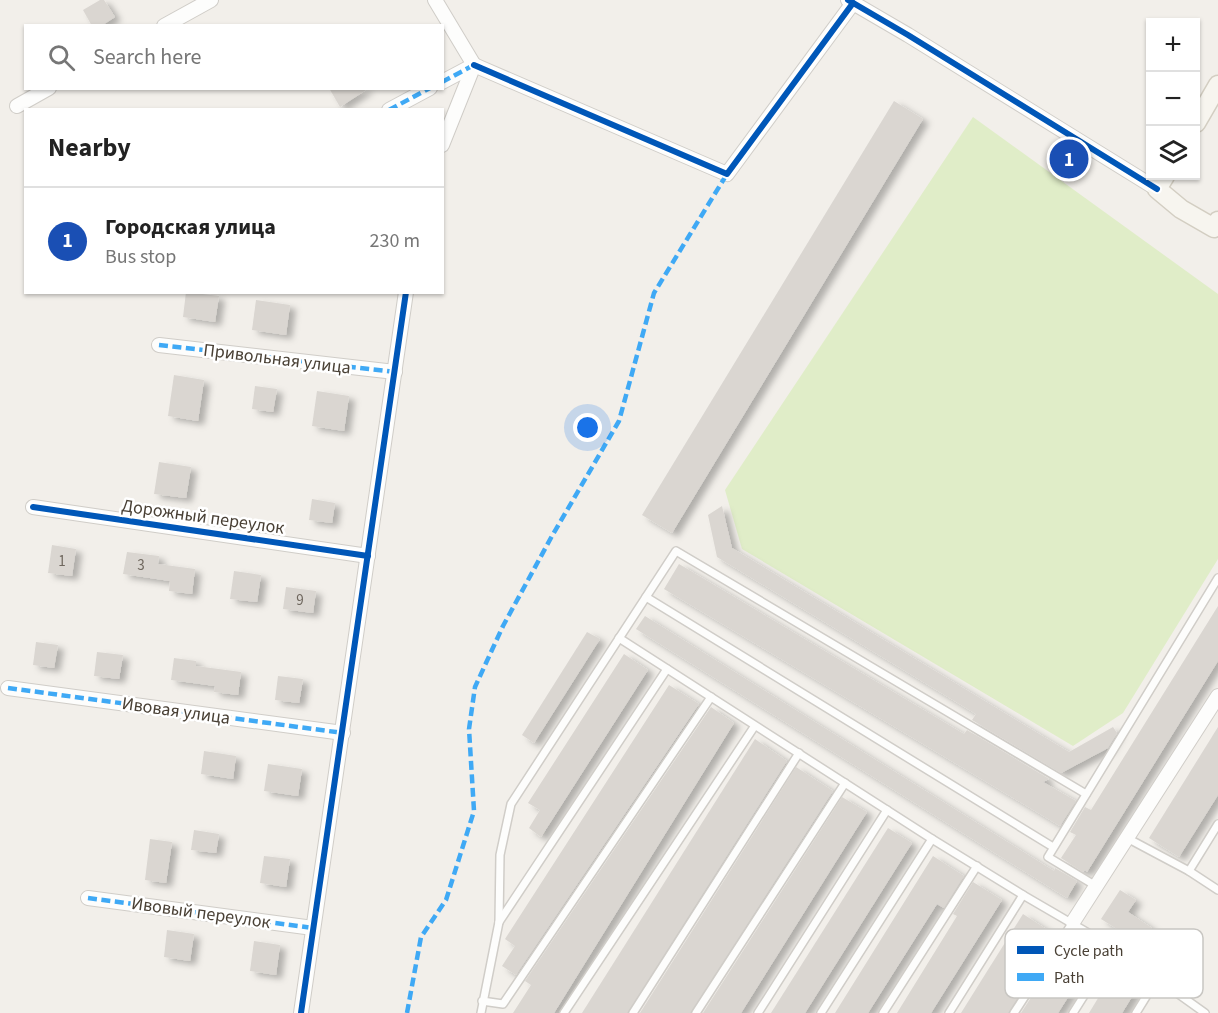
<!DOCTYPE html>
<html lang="en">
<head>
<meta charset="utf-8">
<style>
  :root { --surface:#fff; --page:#f2f2f2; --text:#222; --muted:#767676; --line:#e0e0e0; --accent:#847d74 }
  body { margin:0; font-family:"Source Sans 3",sans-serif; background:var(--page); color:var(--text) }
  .controls { position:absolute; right:18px; top:18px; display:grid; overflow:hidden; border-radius:0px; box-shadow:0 2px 4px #0004 }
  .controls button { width:54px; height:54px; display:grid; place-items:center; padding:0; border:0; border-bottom:2px solid var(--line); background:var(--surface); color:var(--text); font:30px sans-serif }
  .you { position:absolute; left:588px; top:428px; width:21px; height:21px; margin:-15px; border:4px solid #fff; border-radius:50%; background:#1a73e8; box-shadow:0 0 0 9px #1a73e833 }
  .badge { display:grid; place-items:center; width:39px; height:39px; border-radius:50%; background:var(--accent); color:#fff; font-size:20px; font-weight:700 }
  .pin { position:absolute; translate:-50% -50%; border:3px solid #fff; box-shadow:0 2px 6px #0006 }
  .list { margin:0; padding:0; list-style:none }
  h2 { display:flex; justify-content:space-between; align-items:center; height:78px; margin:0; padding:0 24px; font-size:26px }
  h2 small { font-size:20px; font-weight:400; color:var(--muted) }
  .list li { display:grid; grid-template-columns:39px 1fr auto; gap:18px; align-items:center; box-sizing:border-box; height:108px; padding:0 24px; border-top:2px solid var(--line) }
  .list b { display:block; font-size:22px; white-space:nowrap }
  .list p { margin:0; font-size:20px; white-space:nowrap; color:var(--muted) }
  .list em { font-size:20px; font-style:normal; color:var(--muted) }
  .icon { flex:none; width:33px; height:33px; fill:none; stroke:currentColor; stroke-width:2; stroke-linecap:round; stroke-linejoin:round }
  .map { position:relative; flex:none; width:1218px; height:1013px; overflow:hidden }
  .search { position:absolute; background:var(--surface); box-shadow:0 2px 4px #0004; left:24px; top:24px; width:420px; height:66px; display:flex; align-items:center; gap:15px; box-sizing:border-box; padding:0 21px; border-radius:0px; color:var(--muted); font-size:22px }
  .panel { position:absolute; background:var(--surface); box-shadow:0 2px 4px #0004; left:24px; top:108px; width:420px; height:186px; border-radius:0px }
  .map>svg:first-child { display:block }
</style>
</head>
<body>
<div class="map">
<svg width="1218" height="1013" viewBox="0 0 1218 1013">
  <defs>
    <filter id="shadow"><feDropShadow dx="6" dy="4" stdDeviation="3" flood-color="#0004"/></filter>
  </defs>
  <rect width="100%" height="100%" fill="#f2efea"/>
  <path fill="#e0edc8" d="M973,117L1218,294V559L1123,713L1073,746L742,549L725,490Z"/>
  <g fill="#dad6d1" filter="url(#shadow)">
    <path d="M100,0H104L115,17L101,26H92L83,10Z"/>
    <path d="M329,88H369L340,107Z"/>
    <path d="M894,101L923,119L672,533L642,515Z"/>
    <path d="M186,292L219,296L215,322L183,317Z"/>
    <path d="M256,300L290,305L286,335L252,330Z"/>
    <path d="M174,375L204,380L198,421L168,416Z"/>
    <path d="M255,386L277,389L273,412L252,409Z"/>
    <path d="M317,391L349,396L344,431L312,426Z"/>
    <path d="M159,462L191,467L186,498L154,494Z"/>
    <path d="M312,499L335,503L332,523L309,520Z"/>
    <path d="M722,506L732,548L1069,752L1113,727L1117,733L1108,748L1061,773L972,720L976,714L717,557L708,515Z"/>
    <path d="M52,545L76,549L72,576L48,573Z"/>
    <path d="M127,552L159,556L158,564L195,569L192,594L169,591L170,581L123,574Z"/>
    <path d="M679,564L964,734L967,730L1049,779L1043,782L1076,801L1060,826L664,589Z"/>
    <path d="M234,571L261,575L257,602L230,599Z"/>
    <path d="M286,587L316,591L313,613L283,609Z"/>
    <path d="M1218,606V661L1087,872L1085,870L1083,872L1061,858L1076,835L1070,832L1085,807L1091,810Z"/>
    <path d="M645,616L1054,871L1055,868L1077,881L1067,898L636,629Z"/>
    <path d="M587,632L600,639L534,743L522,735Z"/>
    <path d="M36,642L58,645L54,668L33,665Z"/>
    <path d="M97,652L123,655L119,679L94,676Z"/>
    <path d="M624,654L648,670L541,837L529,828L540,810L528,803Z"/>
    <path d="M174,658L196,661V666L241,672L238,695L214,692L215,686L171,680Z"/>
    <path d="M278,676L303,679L299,703L275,700Z"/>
    <path d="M669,685L699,704L516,975L502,966L515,946L505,939Z"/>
    <path d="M711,707L734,723L554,1013H513L531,985L525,981Z"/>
    <path d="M1218,727V795L1179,857L1149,838Z"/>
    <path d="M755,739L787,761L627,1013H582Z"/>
    <path d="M204,751L236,756L233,779L201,774Z"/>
    <path d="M268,764L302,769L298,796L264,791Z"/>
    <path d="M796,767L833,791L690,1013H640Z"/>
    <path d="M842,797L867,812L741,1013H703Z"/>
    <path d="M888,828L912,843L805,1013H771Z"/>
    <path d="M194,830L219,834L216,853L191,850Z"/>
    <path d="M150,839L172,842L166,883L145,880Z"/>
    <path d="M264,856L290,859L286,887L260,883Z"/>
    <path d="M933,856L964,876L944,908L937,904L868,1013H835Z"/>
    <path d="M973,882L1002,900L931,1013H897L957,916L953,914Z"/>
    <path d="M1120,890L1136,900L1128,912L1152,928L1141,944L1101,919Z"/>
    <path d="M1023,914L1057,936L1008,1013H961Z"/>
    <path d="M167,930L194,934L190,961L164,957Z"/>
    <path d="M254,941L280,945L276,975L250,971Z"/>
    <path d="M1067,942L1093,958L1058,1013H1021Z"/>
    <path d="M1114,972L1138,987L1122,1013H1089Z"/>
  </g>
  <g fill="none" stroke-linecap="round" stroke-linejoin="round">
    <g stroke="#d0cdc8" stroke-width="10">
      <g id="service">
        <path d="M646,597L1053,847"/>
        <path d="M619,638L932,839L1023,895L1114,948L1205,1013"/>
        <path d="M1127,838L1189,871L1218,890"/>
        <path d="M1189,871L1218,824"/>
        <path d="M1096,886L1048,857L1218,578"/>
        <path d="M499,922L667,669"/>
        <path d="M482,1001L503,1004L711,697"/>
        <path d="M481,1013L499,922L500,855L511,804L676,551L1086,794"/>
        <path d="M564,1013L754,727"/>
        <path d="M633,1013L799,753"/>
        <path d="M696,1013L845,783"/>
        <path d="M758,1013L887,810"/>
        <path d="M821,1013L932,839"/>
        <path d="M883,1013L977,866"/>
        <path d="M949,1013L1023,895"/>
        <path d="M1014,1013L1073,922"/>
        <path d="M1073,1013L1114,948"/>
        <path d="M1136,1013L1157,979"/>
      </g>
    </g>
    <g stroke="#d0cdc8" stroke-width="16">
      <g id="minor">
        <path d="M435,0L474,65"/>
        <path d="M848,0L908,35L1157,189"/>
        <path d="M164,26L211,0"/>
        <path d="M474,65L727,174L853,3"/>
        <path d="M442,82L474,65"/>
        <path d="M17,106L49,88"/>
        <path d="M389,110L430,88"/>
        <path d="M442,145L474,65"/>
        <path d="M159,345L395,372"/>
        <path d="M33,507L368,556"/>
        <path d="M8,688L343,733"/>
        <path d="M88,898L313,928"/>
        <path d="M1073,922L1218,696"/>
        <path d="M301,1013L406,292"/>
      </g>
    </g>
    <g stroke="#d3cec2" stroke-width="21">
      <g id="secondary">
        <path d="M1196,123L1218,85"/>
        <path d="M1165,176L1157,189L1181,209L1214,228L1218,221"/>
      </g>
    </g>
    <use href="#service" stroke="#fdfdfc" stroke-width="7"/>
    <use href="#minor" stroke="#fdfdfc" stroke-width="14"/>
    <use href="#secondary" stroke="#f7f5ef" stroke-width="18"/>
    <g stroke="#3fa9f5" stroke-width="4.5" stroke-dasharray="9 4.5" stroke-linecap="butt">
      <path d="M442,82L474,65"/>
      <path d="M389,110L430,88"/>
      <path d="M159,345L395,372"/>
      <path d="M8,688L343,733"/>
      <path d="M88,898L313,928"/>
      <path d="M407,1013L421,937L446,900L474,811L469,729L475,687L503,626L552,536L619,421L654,293L727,174"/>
    </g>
    <g stroke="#fff" stroke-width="10">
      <g id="cycleway">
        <path d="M848,0L908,35L1157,189"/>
        <path d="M474,65L727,174L853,3"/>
        <path d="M33,507L368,556"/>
        <path d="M301,1013L406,292"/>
      </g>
    </g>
    <use href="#cycleway" stroke="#0057b8" stroke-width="6"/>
  </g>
  <g text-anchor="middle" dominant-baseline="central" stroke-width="5" stroke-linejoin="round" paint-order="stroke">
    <g font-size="15" fill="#6f675e">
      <text x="62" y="561">1</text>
      <text x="141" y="565">3</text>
      <text x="300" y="600">9</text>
    </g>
    <g font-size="18" fill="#494035" stroke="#fff">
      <text transform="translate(277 359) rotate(7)">Привольная улица</text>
      <text transform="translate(203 517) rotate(8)">Дорожный переулок</text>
      <text transform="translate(176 711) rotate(8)">Ивовая улица</text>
      <text transform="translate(201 913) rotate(8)">Ивовый переулок</text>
    </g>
  </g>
  <rect x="1005" y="929" width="198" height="69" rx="9" fill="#fff" stroke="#c8c6c2" stroke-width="1.5"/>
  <rect x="1017" y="946" width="27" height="8" fill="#0057b8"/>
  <rect x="1017" y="973" width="27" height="8" fill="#3fa9f5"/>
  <g font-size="16" fill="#494035">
    <text x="1054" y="956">Cycle path</text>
    <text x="1054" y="983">Path</text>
  </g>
</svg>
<div class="controls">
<button>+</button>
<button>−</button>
<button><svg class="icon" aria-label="layers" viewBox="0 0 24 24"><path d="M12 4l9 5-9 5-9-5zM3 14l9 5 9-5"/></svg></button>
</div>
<div class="you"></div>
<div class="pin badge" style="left:1069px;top:159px;background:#1a4fb4">1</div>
<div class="search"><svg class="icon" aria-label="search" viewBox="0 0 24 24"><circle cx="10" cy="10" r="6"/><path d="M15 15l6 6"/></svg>Search here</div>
<section class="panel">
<h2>Nearby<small></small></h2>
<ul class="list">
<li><span class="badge" style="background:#1a4fb4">1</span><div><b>Городская улица</b><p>Bus stop</p></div><em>230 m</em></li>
</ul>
</section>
</div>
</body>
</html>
